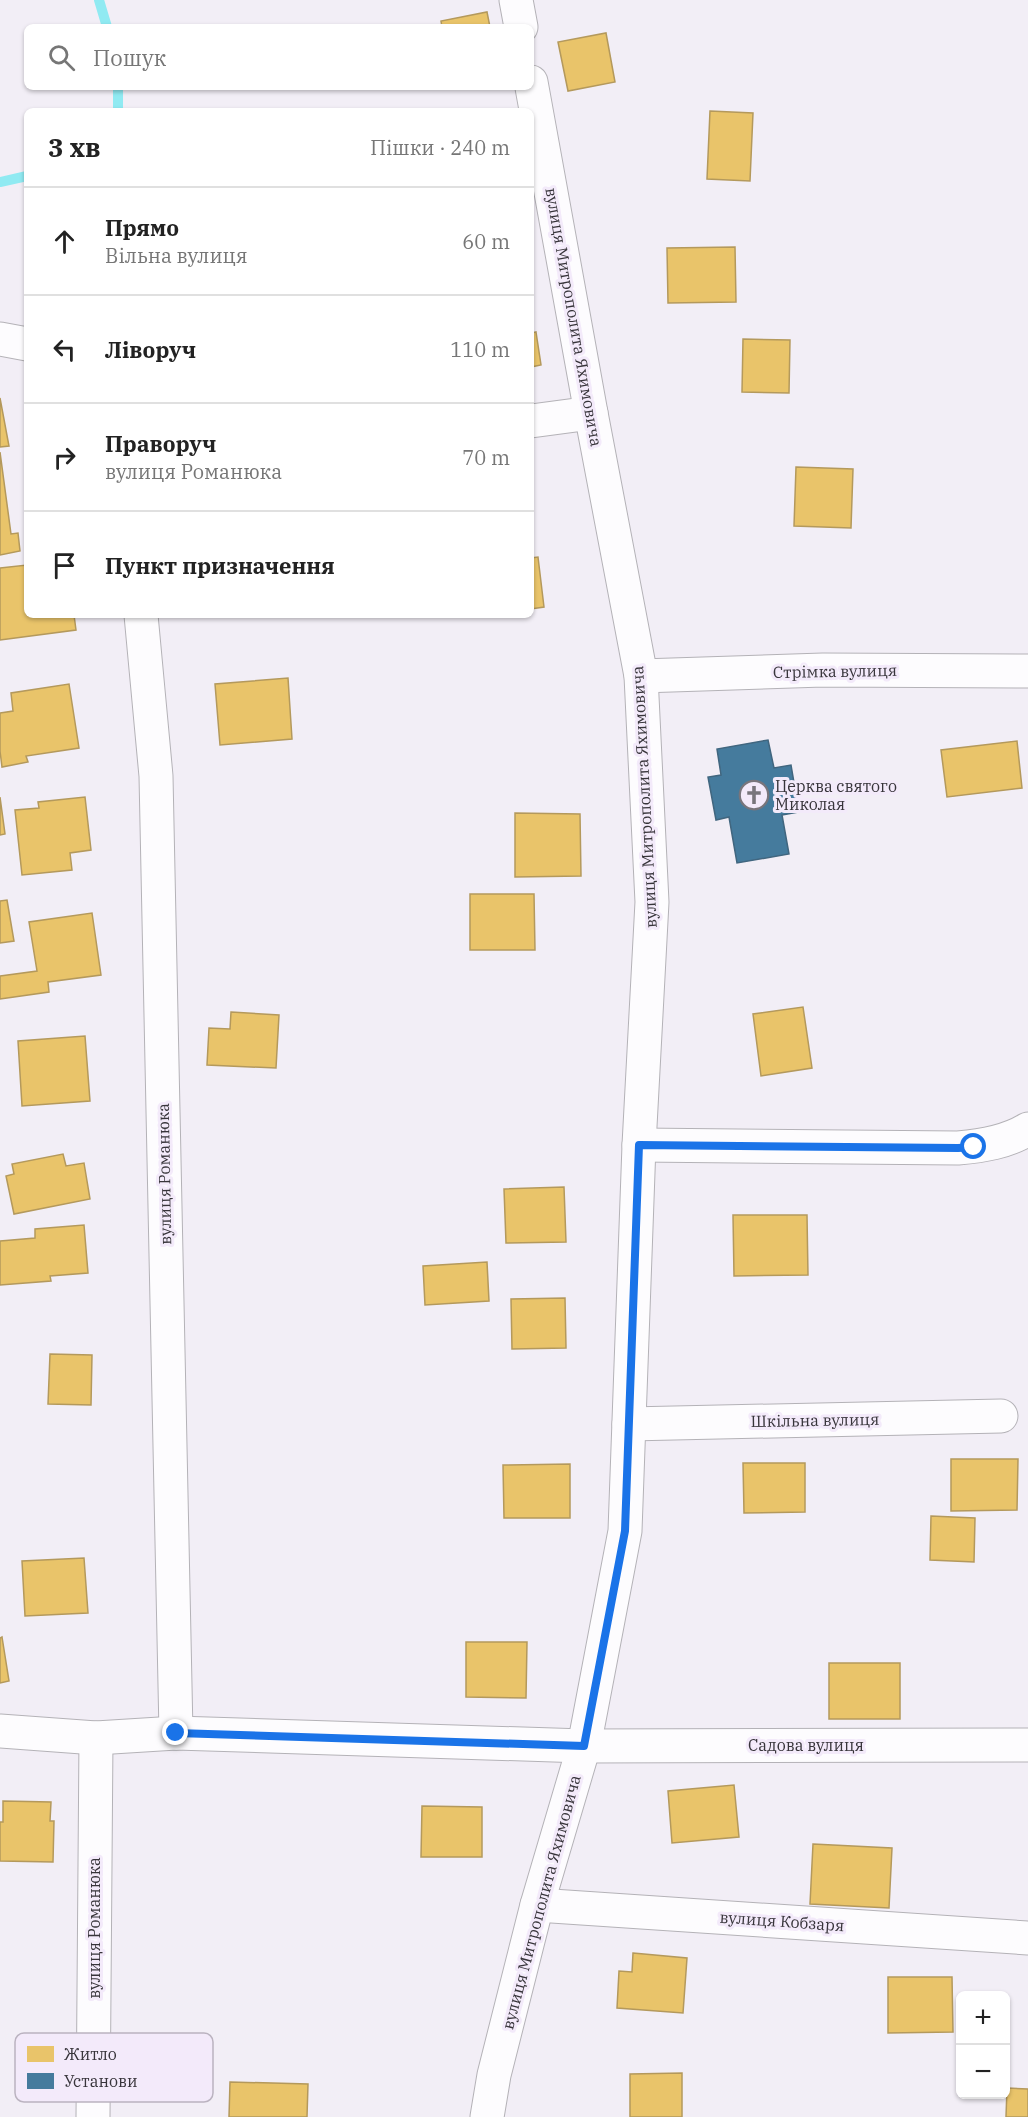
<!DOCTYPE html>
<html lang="uk">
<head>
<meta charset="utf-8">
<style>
  :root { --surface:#fff; --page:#f6f6f6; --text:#222; --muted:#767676; --line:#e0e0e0 }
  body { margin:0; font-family:"IBM Plex Serif",serif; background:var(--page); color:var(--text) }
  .controls { position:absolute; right:18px; bottom:18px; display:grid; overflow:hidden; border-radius:9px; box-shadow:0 2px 4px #0004 }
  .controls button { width:54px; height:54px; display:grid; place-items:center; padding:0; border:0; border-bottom:2px solid var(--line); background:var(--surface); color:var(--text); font:30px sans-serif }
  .stop { position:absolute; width:18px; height:18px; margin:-14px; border:4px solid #1a73e8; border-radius:50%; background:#fff }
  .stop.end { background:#1a73e8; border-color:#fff; box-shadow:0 2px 6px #0008 }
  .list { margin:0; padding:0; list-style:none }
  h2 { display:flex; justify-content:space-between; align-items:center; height:78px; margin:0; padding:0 24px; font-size:26px }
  h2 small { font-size:20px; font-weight:400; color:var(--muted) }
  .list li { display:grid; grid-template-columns:39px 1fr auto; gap:18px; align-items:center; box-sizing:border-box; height:108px; padding:0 24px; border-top:2px solid var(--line) }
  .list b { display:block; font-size:22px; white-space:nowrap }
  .list p { margin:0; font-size:20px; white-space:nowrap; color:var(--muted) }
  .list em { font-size:20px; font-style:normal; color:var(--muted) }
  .icon { flex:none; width:33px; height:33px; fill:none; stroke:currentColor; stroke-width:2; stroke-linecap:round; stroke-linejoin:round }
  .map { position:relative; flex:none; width:1028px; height:2117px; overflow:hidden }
  .search { position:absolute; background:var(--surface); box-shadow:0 2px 4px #0004; left:24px; top:24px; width:510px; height:66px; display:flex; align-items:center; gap:15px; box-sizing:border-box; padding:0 21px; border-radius:9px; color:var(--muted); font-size:22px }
  .panel { position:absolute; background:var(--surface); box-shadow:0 2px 4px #0004; left:24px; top:108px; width:510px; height:510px; border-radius:9px }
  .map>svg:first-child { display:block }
</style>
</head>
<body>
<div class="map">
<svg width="1028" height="2117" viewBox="0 0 1028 2117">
  <rect width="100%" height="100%" fill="#f2eef6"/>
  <g fill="#e9c46a" stroke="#b4995c" stroke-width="1.5">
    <path d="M487,12L490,27H442L441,21Z"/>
    <path d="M606,33L615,82L568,91L558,42Z"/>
    <path d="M710,111L753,113L750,181L707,179Z"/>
    <path d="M735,247L736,302L668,303L667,248Z"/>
    <path d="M536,332L541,365L531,367V333Z"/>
    <path d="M743,339L790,340L789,393L742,392Z"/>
    <path d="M0,398L9,446L0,447Z"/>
    <path d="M0,452L11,534L18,533L20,551L0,555Z"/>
    <path d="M796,467L853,469L851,528L794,526Z"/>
    <path d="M538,557L544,607L531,609V558Z"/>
    <path d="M27,565V615H74L76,630L0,640V568Z"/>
    <path d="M288,678L292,739L220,745L215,684Z"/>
    <path d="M69,684L79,748L26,756L28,762L2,767L0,751V713L13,711L11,693Z"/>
    <path d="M1017,741L1022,788L947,797L941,750Z"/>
    <path d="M0,797L5,834L0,835Z"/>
    <path d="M85,797L91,850L70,853L72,870L22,875L15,810L39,808L38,802Z"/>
    <path d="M515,813L580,814L581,876L515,877Z"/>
    <path d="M470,894H534L535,950H470Z"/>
    <path d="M7,900L14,941L0,943V901Z"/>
    <path d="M92,913L101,975L48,982L49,992L0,999V976L37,971L29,922Z"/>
    <path d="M803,1007L812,1068L761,1076L753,1014Z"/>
    <path d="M231,1012L279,1015L276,1068L207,1065L209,1028L230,1029Z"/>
    <path d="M85,1036L90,1101L22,1106L18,1041Z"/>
    <path d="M63,1154L66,1166L84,1163L90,1199L14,1214L6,1176L14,1174L12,1164Z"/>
    <path d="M564,1187L566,1242L506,1243L504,1189Z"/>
    <path d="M733,1215H807L808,1275L734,1276Z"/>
    <path d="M84,1225L88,1273L50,1276L51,1281L0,1285V1241L35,1238V1229Z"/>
    <path d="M487,1262L489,1301L425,1305L423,1266Z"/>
    <path d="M565,1298L566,1348L512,1349L511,1299Z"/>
    <path d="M50,1354L92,1355L91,1405L48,1404Z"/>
    <path d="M951,1459H1018L1017,1510L951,1511Z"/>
    <path d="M743,1463H805V1512L744,1513Z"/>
    <path d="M570,1464V1518H504L503,1465Z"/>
    <path d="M931,1516L975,1518L974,1562L930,1560Z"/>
    <path d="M84,1558L88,1613L25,1616L22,1561Z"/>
    <path d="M2,1637L9,1681L0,1683V1638Z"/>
    <path d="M466,1642H527L526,1698L466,1697Z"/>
    <rect x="829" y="1663" width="71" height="56"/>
    <path d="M734,1785L739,1837L672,1843L668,1791Z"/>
    <path d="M3,1801L51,1802L50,1821H54L53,1862L0,1861V1822H3Z"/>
    <path d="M422,1806L482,1807V1857H421Z"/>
    <path d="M813,1844L892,1848L889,1908L810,1904Z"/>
    <path d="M633,1953L687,1958L683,2013L617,2008L619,1971L632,1972Z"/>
    <path d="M888,1977H952L953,2032L888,2033Z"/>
    <path d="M682,2073V2117H630V2074Z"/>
    <path d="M230,2082L308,2084L307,2117H229Z"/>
    <path d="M1007,2088L1028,2089V2117H1006Z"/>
  </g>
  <path fill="#457b9d" stroke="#41667f" stroke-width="1.5" d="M768,740L774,768L791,765L799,812L782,815L789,854L737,863L729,817L716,820L708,777L721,775L717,749Z"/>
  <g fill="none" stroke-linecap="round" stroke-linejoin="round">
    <g stroke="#90eaf2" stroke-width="10">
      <path d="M99,0L107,27"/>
      <path d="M118,111V87"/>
      <path d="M0,182L27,176"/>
    </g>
    <g stroke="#b4b2b7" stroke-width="35">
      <g id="minor">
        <path d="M516,0L521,27"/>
        <path d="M0,339L27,344"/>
        <path d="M531,421L591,413"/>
        <path d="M141,615L156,776L176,1733"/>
        <path d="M641,676L823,670L1028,671"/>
        <path d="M639,1145L958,1148C983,1146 1007,1142 1028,1129"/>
        <path d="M629,1424L1001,1416"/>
        <path d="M0,1731L96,1738L176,1733L584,1746L1028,1745"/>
        <path d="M537,1905L1028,1938"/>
        <path d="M93,2117L96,1738"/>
        <path d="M487,2117L494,2075L537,1905L584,1746L625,1531L639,1145L652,902L641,676L591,413L531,82"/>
      </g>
    </g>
    <use href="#minor" stroke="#fdfcfe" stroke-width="33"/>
  </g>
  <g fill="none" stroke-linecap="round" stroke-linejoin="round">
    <path stroke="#1a73e8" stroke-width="8" d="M176,1733L584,1746L625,1531L639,1145L958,1148L974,1147"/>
  </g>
  <defs>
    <g id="church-ring" transform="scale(1.5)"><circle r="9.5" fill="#f3eafa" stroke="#78757c" stroke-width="1.5"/><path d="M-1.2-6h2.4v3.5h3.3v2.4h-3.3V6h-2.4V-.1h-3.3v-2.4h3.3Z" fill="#78757c"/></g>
  </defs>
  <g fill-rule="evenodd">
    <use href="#church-ring" x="754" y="795"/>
  </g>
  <g text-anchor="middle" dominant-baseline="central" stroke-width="6" stroke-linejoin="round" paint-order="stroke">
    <g font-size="16" fill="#37343a" stroke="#f3eafa">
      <text transform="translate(574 317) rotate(80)">вулиця Митрополита Яхимовича</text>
      <text transform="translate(835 671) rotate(-1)">Стрімка вулиця</text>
      <text transform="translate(644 797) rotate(-93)">вулиця Митрополита Яхимовича</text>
      <text transform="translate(164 1174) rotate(-91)">вулиця Романюка</text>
      <text transform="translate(815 1420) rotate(-1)">Шкільна вулиця</text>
      <text x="806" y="1745">Садова вулиця</text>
      <text transform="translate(541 1902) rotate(-75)">вулиця Митрополита Яхимовича</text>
      <text transform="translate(782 1921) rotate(4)">вулиця Кобзаря</text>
      <text transform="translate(94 1928) rotate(-90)">вулиця Романюка</text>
    </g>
    <g font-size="16" fill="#37343a" stroke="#f3eafa" text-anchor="start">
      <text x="775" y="786">Церква святого<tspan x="775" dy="18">Миколая</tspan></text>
    </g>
  </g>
  <rect x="15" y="2033" width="198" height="69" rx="9" fill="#f3eafa" stroke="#bbb3c0" stroke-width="1.5"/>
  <rect x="27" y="2046" width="27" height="16" fill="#e9c46a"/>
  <rect x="27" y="2073" width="27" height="16" fill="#457b9d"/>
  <g font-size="16" fill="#37343a">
    <text x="64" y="2060">Житло</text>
    <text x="64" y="2087">Установи</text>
  </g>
</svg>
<div class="controls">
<button>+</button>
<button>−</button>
</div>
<div class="stop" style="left:974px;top:1147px"></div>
<div class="stop end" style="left:176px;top:1733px"></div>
<div class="search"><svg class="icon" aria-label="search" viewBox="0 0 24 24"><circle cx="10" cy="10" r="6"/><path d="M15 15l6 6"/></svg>Пошук</div>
<section class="panel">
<h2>3 хв<small>Пішки · 240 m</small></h2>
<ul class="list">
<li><svg class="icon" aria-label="ahead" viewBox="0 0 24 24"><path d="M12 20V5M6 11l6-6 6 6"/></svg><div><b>Прямо</b><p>Вільна вулиця</p></div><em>60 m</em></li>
<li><svg class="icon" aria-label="left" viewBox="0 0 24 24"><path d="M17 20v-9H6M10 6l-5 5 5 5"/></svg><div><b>Ліворуч</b></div><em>110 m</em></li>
<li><svg class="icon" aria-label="right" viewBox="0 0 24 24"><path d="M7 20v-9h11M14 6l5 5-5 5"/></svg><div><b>Праворуч</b><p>вулиця Романюка</p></div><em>70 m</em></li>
<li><svg class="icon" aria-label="arrive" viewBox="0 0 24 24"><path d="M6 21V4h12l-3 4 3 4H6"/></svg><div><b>Пункт призначення</b></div></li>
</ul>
</section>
</div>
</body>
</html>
